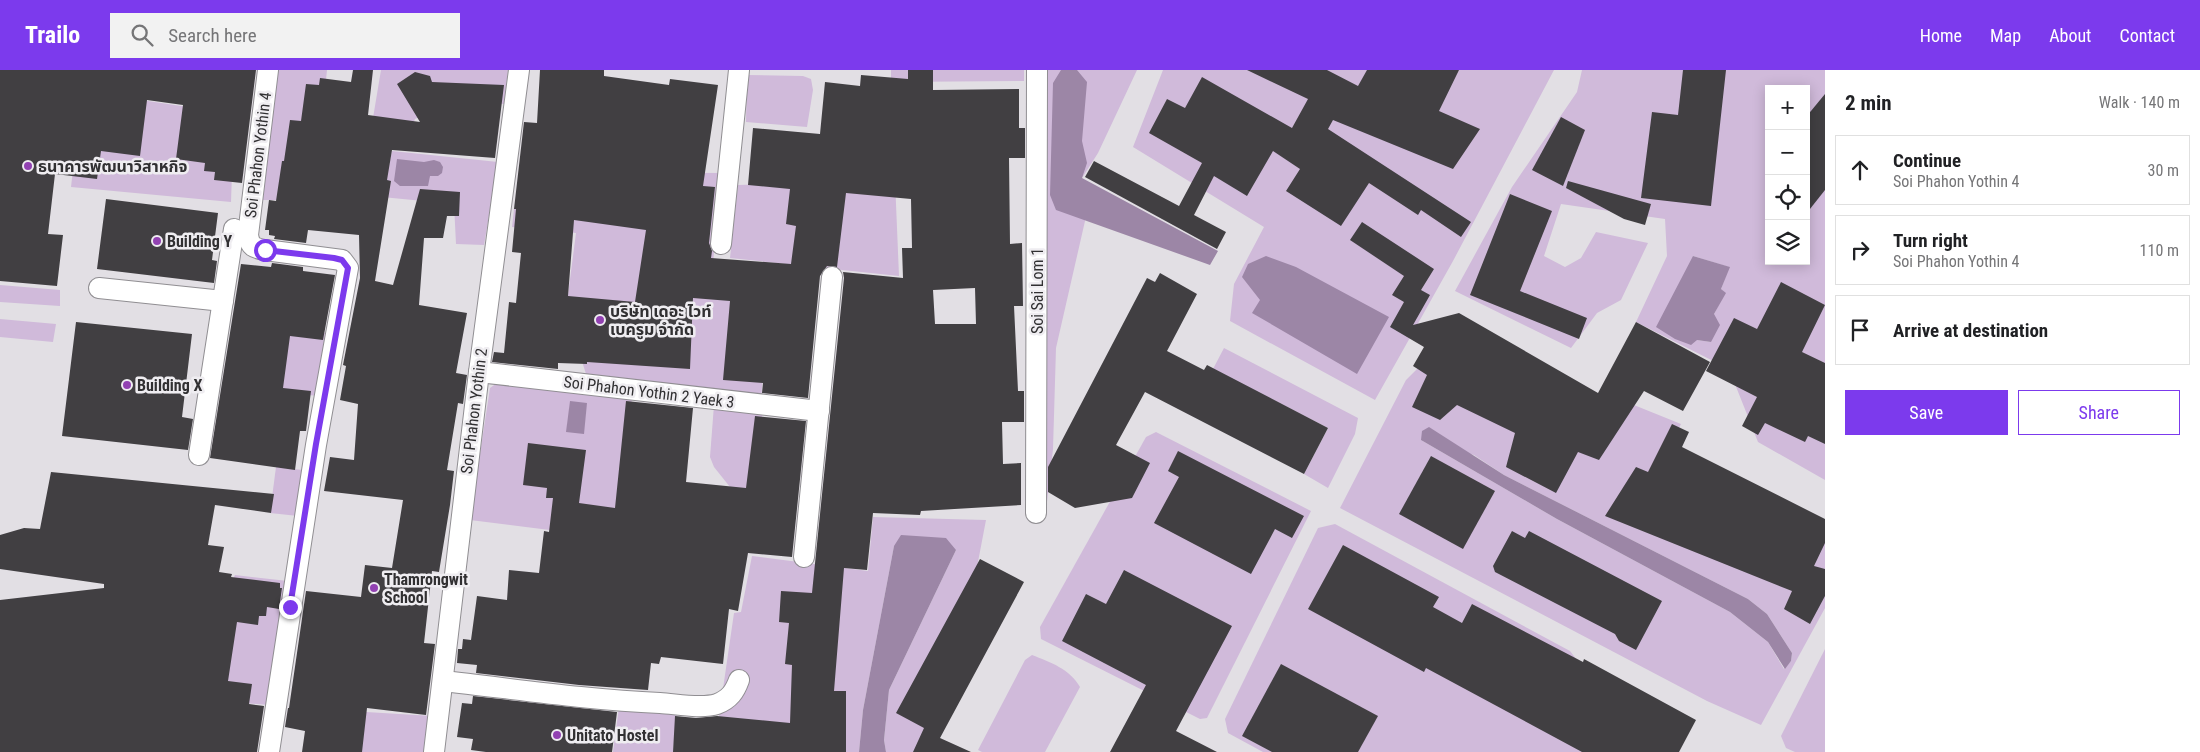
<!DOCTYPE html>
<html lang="en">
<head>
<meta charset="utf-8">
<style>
  :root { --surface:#fff; --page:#f2f2f2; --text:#202124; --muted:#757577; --line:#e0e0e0; --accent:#7c3aed }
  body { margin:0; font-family:"Roboto Condensed","Noto Sans Thai",sans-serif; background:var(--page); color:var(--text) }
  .controls { position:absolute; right:15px; top:15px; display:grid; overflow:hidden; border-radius:0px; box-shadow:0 2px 12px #0003 }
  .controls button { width:45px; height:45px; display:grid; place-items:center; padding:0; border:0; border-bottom:1px solid var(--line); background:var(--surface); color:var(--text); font:25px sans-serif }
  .stop { position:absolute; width:15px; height:15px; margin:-11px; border:4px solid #7c3aed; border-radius:50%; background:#fff }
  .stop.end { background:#7c3aed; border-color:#fff; box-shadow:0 1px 5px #0008 }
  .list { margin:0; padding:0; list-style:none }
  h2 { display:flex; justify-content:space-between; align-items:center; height:65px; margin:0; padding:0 20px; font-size:21px }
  h2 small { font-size:16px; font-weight:400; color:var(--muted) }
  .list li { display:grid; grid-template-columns:32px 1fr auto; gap:15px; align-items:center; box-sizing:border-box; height:70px; margin:0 10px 10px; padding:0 10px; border:1px solid var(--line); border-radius:0px }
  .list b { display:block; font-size:19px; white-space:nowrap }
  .list p { margin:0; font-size:16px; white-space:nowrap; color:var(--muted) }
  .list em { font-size:16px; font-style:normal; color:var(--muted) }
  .actions { display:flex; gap:10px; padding:15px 20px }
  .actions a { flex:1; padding:11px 0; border:1px solid var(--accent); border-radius:0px; text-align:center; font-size:18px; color:var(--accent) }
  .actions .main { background:var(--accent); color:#fff }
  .icon { flex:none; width:28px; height:28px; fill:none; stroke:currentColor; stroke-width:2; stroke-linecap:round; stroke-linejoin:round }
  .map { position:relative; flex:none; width:1825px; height:682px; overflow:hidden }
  header { display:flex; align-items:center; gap:30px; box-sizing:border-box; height:70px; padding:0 25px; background:var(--accent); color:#fff }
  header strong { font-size:24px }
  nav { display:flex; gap:28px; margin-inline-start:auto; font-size:18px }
  .search { width:350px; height:45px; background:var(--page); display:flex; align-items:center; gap:12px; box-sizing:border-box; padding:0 18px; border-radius:0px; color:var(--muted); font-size:19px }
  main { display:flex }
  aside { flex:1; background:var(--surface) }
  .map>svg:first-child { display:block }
</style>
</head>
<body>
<header>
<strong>Trailo</strong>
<div class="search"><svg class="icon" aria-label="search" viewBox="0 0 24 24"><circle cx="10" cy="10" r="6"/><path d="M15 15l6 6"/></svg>Search here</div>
<nav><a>Home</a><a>Map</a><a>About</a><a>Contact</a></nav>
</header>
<main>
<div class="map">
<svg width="1825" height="682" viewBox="0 0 1825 682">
  <rect width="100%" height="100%" fill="#e2dfe4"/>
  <g fill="#d0bada" fill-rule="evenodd">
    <path d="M277,0H327L325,19L286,130H263Z"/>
    <path d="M381,0H508L504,34L452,31L415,49L408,67L371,60Z"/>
    <path d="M891,0H1024V11L891,12Z"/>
    <path d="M1046,0H1137L1098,83L1082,108L1085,151L1056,278L1053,379L1045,449Z"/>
    <path d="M1163,0H1554L1453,191L1375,330L1230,251L1234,214L1264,157L1133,77Z"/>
    <path d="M1582,0H1825V410L1758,372L1729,299L1636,252L1667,186L1665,149L1561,134L1544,186L1565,197L1581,188L1596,162L1648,173L1621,230L1597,243L1571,278L1455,221L1512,117L1577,22ZM1769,19H1806V191H1769ZM1693,186L1729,197L1721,219L1725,223L1714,244L1711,272L1697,270Z"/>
    <path d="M747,5L803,6L811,9L813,20L807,57L746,52Z"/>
    <path d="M82,21L234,44L231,132L71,117Z"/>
    <path d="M392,81L498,92L484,175L456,174L454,134L382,127Z"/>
    <path d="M584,102L721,103L712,205L770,216L761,330L586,304L566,240L576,163L512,157L514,139L532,122Z"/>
    <path d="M895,110L899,206L730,188L738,115Z"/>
    <path d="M0,215L60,220V236L0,232Z"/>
    <path d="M0,249L56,254L53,272L0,267Z"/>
    <path d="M287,259L325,263L318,326L280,322Z"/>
    <path d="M1224,278L1358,348L1355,364L1328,418L1304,404L1328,358L1213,299Z"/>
    <path d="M1420,296L1624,331L1681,354L1654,406L1825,467V538L1761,655L1707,631L1340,438L1406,310ZM1421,370L1474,385L1504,405L1748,529L1767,544L1792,583L1791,591L1784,599L1768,572L1730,542L1557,449Z"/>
    <path d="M497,313L632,327L621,469L470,450L490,318Z"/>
    <path d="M714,335L763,340L754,422H734L714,397L710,387Z"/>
    <path d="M1156,362L1311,441L1207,648L1200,649L1041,569L1040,557L1146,367Z"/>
    <path d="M276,397L303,400L298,446L270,443Z"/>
    <path d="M873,447L986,450L965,560L929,682H886L884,670L889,620L956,480L894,476L863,640L859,682H802L717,660L734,543L741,542L752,486L868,501Z"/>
    <path d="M1335,454L1570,581L1594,612L1620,682H1263L1228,663L1225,649L1318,458Z"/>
    <path d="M235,505L288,511L269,635L211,630L214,549Z"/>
    <path d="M1825,579V682H1795L1786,678L1781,666Z"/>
    <path d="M1032,585C1050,592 1070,599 1080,617L1045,682H982L978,680L1025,590Z"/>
    <path d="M619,637L677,641L673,682H613Z"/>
    <path d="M333,640L432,646L426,682H331Z"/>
  </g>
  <g fill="#9c86a6">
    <path d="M1061,0H1077L1087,12L1082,71L1087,93L1082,108L1218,181L1210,195L1056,140L1050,125L1053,13Z"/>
    <path d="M397,89L424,92L434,90L440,92L443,97L442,103L438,106H430L428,116H400L394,111Z"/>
    <path d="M1266,186L1296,197L1389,247L1357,304L1252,243L1260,230L1242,207L1248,194Z"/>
    <path d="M1693,186L1730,197L1721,219L1726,223L1714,244L1720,255L1711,272L1697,270L1691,275L1675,269L1656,257Z"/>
    <path d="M570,331L587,333L584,364L566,362Z"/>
    <path d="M1429,357L1504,405L1748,529L1767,544L1792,583L1791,591L1785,599L1768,572L1730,542L1557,449L1421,370L1422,361Z"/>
    <path d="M901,465L946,468L956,480L889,620L884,670L886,682H859L863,640L894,476Z"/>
  </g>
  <g fill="#413f42" fill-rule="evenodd">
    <path d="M0,0H256L242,113L214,110L215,102L204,101L205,93L176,89L183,35L147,30L140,86L101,81L97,109L55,104L48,164L63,165L57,216L0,211Z"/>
    <path d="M353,0H373L368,45L420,52L397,14L415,2L430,6L432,12L504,15L495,88L392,80L387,110L391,111L375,211L393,215L420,119L460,122L459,146H447L443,168H424L419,235L467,243L456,303L467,305L463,334L458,333L447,400L454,401L450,435L439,502L432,501L424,573L435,574L426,645L367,638L362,682H302L305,661L285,657L288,638H289L306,521L361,527L365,495L392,498L403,430L324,421L330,387L354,390L358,334L340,330L346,296L343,295L360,208L359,165L308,160L306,173L274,169L275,166L269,165V160H265L269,130L276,131L282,91H284L290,50L301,51L306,14L319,15L320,8L351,12Z"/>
    <path d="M540,0H604V6L669,15L670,9L718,15L703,116L715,117L709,173L712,181L711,188L791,194L796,156L786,154L790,119L748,115L753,58L820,64L825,12L860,16L861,5L908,9V0H933V20L1019,19V58H1025V88H1009L1010,174L1022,173L1023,236H1014L1018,321H1024V352H1002L1003,394L1021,393V435L921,441L920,445L873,443L867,500L844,498L834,621H846V682H673L675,646L696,648L717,646L790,653L792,595L785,594L789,553L779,552L781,521L812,523L844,208L843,202L903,208L902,178H912L911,129L846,123L837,197L827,196L820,206L808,328L762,323L763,313L723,310L730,231L693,228L690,299L587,292V294L558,293V299L492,292L494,282L504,283L509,232L516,233L521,183L512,182L516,139H514L524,52L537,53ZM574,150L646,160L635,232L568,226ZM975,218L976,254H935L933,220Z"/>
    <path d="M1247,0H1327L1358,16L1367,0H1459L1439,41L1480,59L1453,99L1333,50L1328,59L1471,152L1461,167L1421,140L1418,145L1369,113L1341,156L1286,121L1300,99L1273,81L1247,126L1214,106L1194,145L1226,162L1217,179L1085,107L1094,91L1179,136L1202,93L1149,63L1167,29L1185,38L1202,7L1292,58L1308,29Z"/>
    <path d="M1683,0H1726L1711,136L1641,128L1652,42L1678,45Z"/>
    <path d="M1825,24V120L1806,144V47Z"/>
    <path d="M1561,47L1585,60L1563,116L1532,100Z"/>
    <path d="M1568,111L1651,134L1645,155L1624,149L1566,118Z"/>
    <path d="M1510,124L1552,141L1520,221L1587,248L1579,269L1470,225Z"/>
    <path d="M106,129L218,143L212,190L217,191L214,213L97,199Z"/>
    <path d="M1362,152L1434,199L1421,220L1430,225L1413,255L1459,243L1598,323L1636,252L1710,292L1683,341L1644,321L1599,390L1578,382L1556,423L1506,397L1515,363L1457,335L1440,350L1412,337L1427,305L1413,296L1424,277L1390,257L1404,232L1392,225L1404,206L1350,170Z"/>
    <path d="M272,193L303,197V201L335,205L323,270L290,266L283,318L311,321L306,361H300L295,400L210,388L241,194L271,197Z"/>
    <path d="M1160,203L1197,224L1167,281L1204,300L1207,295L1328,358L1304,404L1145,322L1116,375L1150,393L1132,428L1075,438L1048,422V397L1147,208L1155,212Z"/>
    <path d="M1781,212L1825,235L1802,282L1825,293V374L1808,366L1805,372L1765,353L1758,365L1742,356L1757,327L1706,301L1734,248L1757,259Z"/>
    <path d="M76,252L192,264L182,347L193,349L188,380L62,366Z"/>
    <path d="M626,331L693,338L686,412L746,418L755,346L806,351L792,487L748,483L738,541L729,539L723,594L661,587L659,594L651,593L648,620L579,615L476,603L477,595L457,593L458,579H462L463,569L471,570L477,526L507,530L509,500L539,503L544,461L549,462L553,428H546L547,418L523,415L528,373L586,380L579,433L615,438Z"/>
    <path d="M1672,354L1689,362L1682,377L1825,449V473L1814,496L1825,499V526L1810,554L1784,539L1792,521L1605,446L1636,397L1648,402Z"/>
    <path d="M1178,381L1304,446L1292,468L1275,459L1251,504L1154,453L1179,407L1168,401Z"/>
    <path d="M1431,386L1495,421L1463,479L1399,444Z"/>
    <path d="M51,402L274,424L271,443L215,435L208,475L224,477L219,502L232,504L231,507L280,513V518H282L279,539L267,537L266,546H259L258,555L237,552L228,611L252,614L249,634L264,636L257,682H0V530L104,518V514L0,499V465L24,458L40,459Z"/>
    <path d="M1512,461L1525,468L1529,461L1662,531L1636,580L1619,571L1615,564L1495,502L1493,496Z"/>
    <path d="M1343,475L1439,527L1433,537L1462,553L1472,534L1583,592L1584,589L1696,650L1679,682H1582L1426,598L1424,602L1308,539Z"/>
    <path d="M980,489L1024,512L940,668L971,682H913L924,658L896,643Z"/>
    <path d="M1124,500L1232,556L1176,661L1217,682H1110L1146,615L1062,571L1086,524L1106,534Z"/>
    <path d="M1281,594L1378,646L1358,682H1272L1242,666Z"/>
    <path d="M473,626L617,642L612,682H486L471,680L473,669L457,667L462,633L472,634Z"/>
  </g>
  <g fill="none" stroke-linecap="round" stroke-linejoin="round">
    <g stroke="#908e92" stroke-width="22">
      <g id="minor">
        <path d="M268,0L248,165C250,177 254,178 265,180L342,190L348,198L316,375L269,682"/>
        <path d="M721,174L739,0"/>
        <path d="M99,218L223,231"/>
        <path d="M479,302L819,341"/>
        <path d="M199,385L234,159"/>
        <path d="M1036,443L1037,0"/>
        <path d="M804,487L832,207"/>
        <path d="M443,611C515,619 587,630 660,633C677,634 701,639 717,634C730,629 735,621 739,610"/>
        <path d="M434,682L479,302L519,0"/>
      </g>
    </g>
    <use href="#minor" stroke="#fff" stroke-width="20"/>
  </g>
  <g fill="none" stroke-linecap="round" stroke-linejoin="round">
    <path stroke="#7c3aed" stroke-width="6" d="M265,180L334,188L342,190L348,198L316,374L290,537"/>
  </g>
  <g fill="#9242b2" stroke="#efedf1" stroke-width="2">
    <circle cx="28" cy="96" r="5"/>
    <circle cx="157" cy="171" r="5"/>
    <circle cx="600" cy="250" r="5"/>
    <circle cx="127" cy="315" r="5"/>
    <circle cx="374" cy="518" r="5"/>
    <circle cx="557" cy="665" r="5"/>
  </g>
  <g text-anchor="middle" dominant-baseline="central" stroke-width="5" stroke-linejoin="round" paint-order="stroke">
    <g font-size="16" fill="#313032" stroke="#efedf1">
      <text transform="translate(258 85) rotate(-83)">Soi Phahon Yothin 4</text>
      <text transform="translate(1037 221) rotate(-90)">Soi Sai Lom 1</text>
      <text transform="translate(649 322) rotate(7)">Soi Phahon Yothin 2 Yaek 3</text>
      <text transform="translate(474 341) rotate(-83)">Soi Phahon Yothin 2</text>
    </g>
    <g font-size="16" font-weight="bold" fill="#313032" stroke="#efedf1" text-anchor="start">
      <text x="38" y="96">ธนาคารพัฒนาวิสาหกิจ</text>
      <text x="167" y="171">Building Y</text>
      <text x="610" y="241">บริษัท เดอะ ไวท์<tspan x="610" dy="18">เบครูม จำกัด</tspan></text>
      <text x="137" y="315">Building X</text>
      <text x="384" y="509">Thamrongwit<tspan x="384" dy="18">School</tspan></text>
      <text x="567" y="665">Unitato Hostel</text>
    </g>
  </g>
</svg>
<div class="controls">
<button>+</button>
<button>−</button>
<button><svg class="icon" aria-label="locate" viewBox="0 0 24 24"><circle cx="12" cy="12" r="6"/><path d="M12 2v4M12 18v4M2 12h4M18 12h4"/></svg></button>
<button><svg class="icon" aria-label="layers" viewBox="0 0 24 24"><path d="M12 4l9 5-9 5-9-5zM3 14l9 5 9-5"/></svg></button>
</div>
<div class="stop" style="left:265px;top:180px"></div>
<div class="stop end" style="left:290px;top:537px"></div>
</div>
<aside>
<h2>2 min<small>Walk · 140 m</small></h2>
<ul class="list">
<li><svg class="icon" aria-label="ahead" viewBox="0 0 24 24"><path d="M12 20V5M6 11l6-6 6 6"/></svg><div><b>Continue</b><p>Soi Phahon Yothin 4</p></div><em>30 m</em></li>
<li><svg class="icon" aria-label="right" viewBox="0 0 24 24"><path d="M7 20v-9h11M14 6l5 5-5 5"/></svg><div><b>Turn right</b><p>Soi Phahon Yothin 4</p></div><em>110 m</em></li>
<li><svg class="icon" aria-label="arrive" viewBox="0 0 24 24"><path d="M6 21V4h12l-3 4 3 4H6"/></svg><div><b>Arrive at destination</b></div></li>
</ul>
<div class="actions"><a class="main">Save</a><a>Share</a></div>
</aside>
</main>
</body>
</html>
